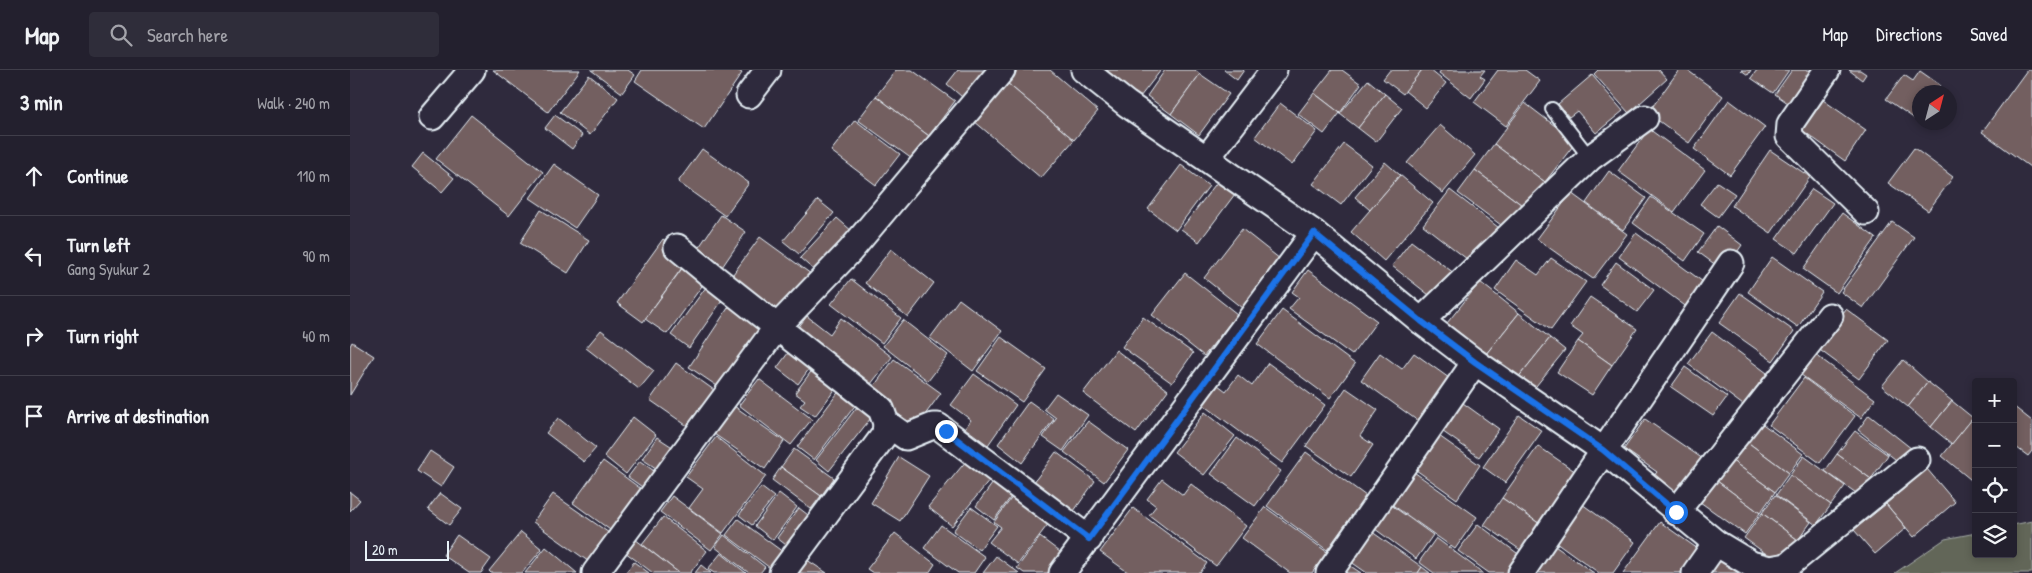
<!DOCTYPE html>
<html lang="en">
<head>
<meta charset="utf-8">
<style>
  :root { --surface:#23202e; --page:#2f2d3a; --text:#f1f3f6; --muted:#a3a3aa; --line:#403e4a }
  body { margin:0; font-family:"Patrick Hand",sans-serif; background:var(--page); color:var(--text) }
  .controls { position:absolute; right:15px; bottom:15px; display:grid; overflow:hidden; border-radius:5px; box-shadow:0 2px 8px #0003 }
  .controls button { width:45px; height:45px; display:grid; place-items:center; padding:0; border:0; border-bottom:1px solid var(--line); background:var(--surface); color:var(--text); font:25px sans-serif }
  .compass { position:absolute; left:1562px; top:15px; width:45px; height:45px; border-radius:50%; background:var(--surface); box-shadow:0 2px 8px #0003; rotate:36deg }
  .scale { position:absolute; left:15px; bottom:12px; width:84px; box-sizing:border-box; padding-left:5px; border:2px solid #e8f1f8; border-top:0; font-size:14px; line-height:18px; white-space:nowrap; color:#e8f1f8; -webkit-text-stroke:4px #2f2a3d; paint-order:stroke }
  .stop { position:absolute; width:15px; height:15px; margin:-11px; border:4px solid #1a73e8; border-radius:50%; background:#fff }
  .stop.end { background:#1a73e8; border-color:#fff; box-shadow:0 1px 5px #0008 }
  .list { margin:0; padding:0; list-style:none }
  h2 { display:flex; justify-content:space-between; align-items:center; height:65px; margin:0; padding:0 20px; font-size:21px }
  h2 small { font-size:16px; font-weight:400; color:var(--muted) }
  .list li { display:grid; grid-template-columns:32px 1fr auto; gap:15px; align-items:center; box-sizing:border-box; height:80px; padding:0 20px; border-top:1px solid var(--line) }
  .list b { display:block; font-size:19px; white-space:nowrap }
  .list p { margin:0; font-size:16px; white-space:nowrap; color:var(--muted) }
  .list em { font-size:16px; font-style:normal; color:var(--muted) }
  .icon { flex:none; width:28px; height:28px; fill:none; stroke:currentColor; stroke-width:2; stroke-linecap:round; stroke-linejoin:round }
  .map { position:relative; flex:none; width:1682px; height:503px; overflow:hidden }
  header { display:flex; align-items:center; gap:30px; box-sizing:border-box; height:70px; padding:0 25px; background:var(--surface); border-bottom:1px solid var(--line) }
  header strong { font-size:24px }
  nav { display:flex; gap:28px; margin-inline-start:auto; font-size:18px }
  .search { width:350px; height:45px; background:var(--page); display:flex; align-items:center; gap:12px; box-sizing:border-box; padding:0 18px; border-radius:5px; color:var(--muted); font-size:19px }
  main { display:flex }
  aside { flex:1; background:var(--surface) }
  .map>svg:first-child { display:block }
</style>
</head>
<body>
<header>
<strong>Map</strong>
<div class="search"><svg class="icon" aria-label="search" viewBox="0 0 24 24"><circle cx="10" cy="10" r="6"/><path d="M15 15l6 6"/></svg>Search here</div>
<nav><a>Map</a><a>Directions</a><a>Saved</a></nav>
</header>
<main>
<aside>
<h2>3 min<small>Walk · 240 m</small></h2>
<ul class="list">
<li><svg class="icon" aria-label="ahead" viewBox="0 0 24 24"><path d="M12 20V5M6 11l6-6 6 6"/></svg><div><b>Continue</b></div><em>110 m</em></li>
<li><svg class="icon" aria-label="left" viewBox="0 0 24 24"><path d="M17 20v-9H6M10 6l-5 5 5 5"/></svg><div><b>Turn left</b><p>Gang Syukur 2</p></div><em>90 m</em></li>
<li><svg class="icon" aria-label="right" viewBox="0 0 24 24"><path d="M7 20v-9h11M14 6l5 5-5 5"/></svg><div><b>Turn right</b></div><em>40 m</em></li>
<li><svg class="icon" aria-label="arrive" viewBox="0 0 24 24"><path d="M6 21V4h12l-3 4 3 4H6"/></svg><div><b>Arrive at destination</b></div></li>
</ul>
</aside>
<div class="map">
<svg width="1682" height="503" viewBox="0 0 1682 503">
  <rect width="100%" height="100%" fill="#2f2a3d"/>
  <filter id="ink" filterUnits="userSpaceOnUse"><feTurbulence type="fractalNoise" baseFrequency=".02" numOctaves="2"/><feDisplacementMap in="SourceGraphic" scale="10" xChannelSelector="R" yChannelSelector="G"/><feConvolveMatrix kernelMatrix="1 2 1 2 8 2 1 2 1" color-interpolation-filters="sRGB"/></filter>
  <g filter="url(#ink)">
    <path fill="#626658" stroke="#a5aca8" d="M1682,451V503H1545L1595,469L1626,463V484H1663V455Z"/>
    <g fill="#735f60" stroke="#e8f1f8">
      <path d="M143,0H230L198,42Z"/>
      <path d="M241,0H278L285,5L272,23Z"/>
      <path d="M292,0H387L392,3L354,59L285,11Z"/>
      <path d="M546,0H562L605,31L579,66L526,26Z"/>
      <path d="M608,0H643L619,33L597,14Z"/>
      <path d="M668,0H700L748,41L724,70L657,13Z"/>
      <path d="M756,0H811L790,27Z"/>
      <path d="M815,0H845L850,4L821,44L797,26Z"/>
      <path d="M874,0H894L887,10Z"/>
      <path d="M982,0H992L1011,14L990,43L964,23Z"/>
      <path d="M1040,0H1072L1053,24L1033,9Z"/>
      <path d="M1072,0H1080L1096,13L1076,38L1055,21Z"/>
      <path d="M1091,0H1135L1130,6L1135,9L1121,28L1089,3Z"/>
      <path d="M1148,0H1175L1190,11L1156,56L1124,32Z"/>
      <path d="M1248,0H1309L1317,9L1279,43L1244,4Z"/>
      <path d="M1329,0H1337L1373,26L1339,73L1298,43Z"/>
      <path d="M1391,0H1401L1398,5Z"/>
      <path d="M1407,0H1439L1423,23L1401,8Z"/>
      <path d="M1442,0H1463L1445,38L1425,24Z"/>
      <path d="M1499,0H1510L1516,4L1512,10Z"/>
      <path d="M1677,0H1682V95L1680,97L1632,62Z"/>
      <path d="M1570,1L1590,15L1585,22H1570V43L1565,49L1536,29L1554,5L1563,11Z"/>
      <path d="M850,4L879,24L849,65L821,44Z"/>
      <path d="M239,5L268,28L240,65L210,42Z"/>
      <path d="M1242,5L1273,41L1246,63L1227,41L1219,47L1208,34Z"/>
      <path d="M1018,10L1035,24L1008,58L990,44Z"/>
      <path d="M657,13L724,70L691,108L624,51Z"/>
      <path d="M964,23L990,43L974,64L948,44Z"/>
      <path d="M1035,24L1052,38L1026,72L1008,58Z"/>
      <path d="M526,26L579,66L562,89L508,50Z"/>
      <path d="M1379,30L1415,57L1380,105L1344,79Z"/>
      <path d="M1473,30L1516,60L1495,91L1452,60Z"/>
      <path d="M930,33L967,61L942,95L905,67Z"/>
      <path d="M1175,33L1226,72L1195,112L1144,74Z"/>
      <path d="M121,45L193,102L159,146L86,89Z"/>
      <path d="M205,45L232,65L222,79L195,58Z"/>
      <path d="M505,50L550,84L526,115L481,81Z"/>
      <path d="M1090,55L1125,85L1093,123L1057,93Z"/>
      <path d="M1299,59L1355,100L1324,142L1268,101Z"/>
      <path d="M994,74L1022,95L991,135L963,114Z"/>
      <path d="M1144,74L1195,112L1176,138L1125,100Z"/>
      <path d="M1564,78L1603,107L1578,141L1538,113Z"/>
      <path d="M352,79L399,113L375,146L328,112Z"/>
      <path d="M1420,80L1460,107L1421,163L1382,136Z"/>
      <path d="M73,83L104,108L92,122L62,97Z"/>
      <path d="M1035,92L1050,105L1020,140L1005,127Z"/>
      <path d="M204,94L248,125L225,158L180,128Z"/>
      <path d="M831,95L859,116L826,160L798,139Z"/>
      <path d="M1125,100L1176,138L1159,161L1108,123Z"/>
      <path d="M1259,101L1296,128L1273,160L1236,133Z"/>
      <path d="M1050,105L1083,133L1034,191L1001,162Z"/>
      <path d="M868,111L885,124L849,172L831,159Z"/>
      <path d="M1367,112L1385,124L1368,147L1350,134Z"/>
      <path d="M1462,119L1483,133L1447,183L1426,169Z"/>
      <path d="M1100,120L1153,161L1126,196L1073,155Z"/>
      <path d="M1221,123L1277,164L1243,209L1187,169Z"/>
      <path d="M1301,127L1354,164L1335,191L1283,153Z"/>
      <path d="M468,130L484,143L449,184L433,171Z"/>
      <path d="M191,140L239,170L218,203L170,173Z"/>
      <path d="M1492,143L1526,168L1487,223L1453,199Z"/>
      <path d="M371,145L396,162L368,203L343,186Z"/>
      <path d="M487,148L503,162L466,202L450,188Z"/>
      <path d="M1542,152L1564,167L1513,238L1491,222Z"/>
      <path d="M1367,156L1392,175L1374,201L1348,182Z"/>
      <path d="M892,159L930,189L892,238L854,208Z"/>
      <path d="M1286,163L1360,217L1342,241L1269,187Z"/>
      <path d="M410,167L461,204L425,252L375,215Z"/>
      <path d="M313,169L339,188L293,252L267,233Z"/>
      <path d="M1061,171L1108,206L1088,232L1042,196Z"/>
      <path d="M541,179L584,213L558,247L515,213Z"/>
      <path d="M1422,187L1472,222L1448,257L1398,222Z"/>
      <path d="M1201,188L1236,212L1201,260L1145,220L1166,190L1188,205Z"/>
      <path d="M1266,192L1304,220L1287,242L1250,215Z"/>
      <path d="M336,193L357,209L317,264L295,249Z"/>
      <path d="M958,200L1027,251L1002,285L939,239L949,227L942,222Z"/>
      <path d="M835,203L887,244L854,286L802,245Z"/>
      <path d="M501,209L551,248L532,273L481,234Z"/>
      <path d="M1130,212L1169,243L1136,284L1097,253Z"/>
      <path d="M359,213L376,225L339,278L321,265Z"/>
      <path d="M1390,223L1444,261L1423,291L1369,253Z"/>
      <path d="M1240,227L1287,259L1262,295L1228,271L1233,265L1220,256Z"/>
      <path d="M609,229L652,261L623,301L580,268Z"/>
      <path d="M382,232L417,255L373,320L339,297Z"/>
      <path d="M1496,239L1538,270L1509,309L1467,278Z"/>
      <path d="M932,240L1005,294L980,328L907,274Z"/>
      <path d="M1169,243L1200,268L1167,309L1136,284Z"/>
      <path d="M457,246L480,264L491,248L542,287L517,319L444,263Z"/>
      <path d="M793,247L843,283L822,313L772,277Z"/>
      <path d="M553,250L598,285L578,311L533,276Z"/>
      <path d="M251,260L304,301L289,319L236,278Z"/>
      <path d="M1362,262L1417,303L1393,335L1338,294Z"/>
      <path d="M651,267L696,299L672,332L627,301Z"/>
      <path d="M1200,268L1215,280L1182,321L1167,309Z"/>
      <path d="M1228,271L1262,295L1242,325L1207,302Z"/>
      <path d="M2,272L24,286L0,325V276Z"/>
      <path d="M444,275L465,291L448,314L427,298Z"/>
      <path d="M766,280L818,320L786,363L733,323Z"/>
      <path d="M1462,282L1525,329L1511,348L1447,302Z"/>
      <path d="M1030,283L1052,299L1064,283L1099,308L1068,351L1011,310Z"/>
      <path d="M544,289L591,323L566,357L519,323Z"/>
      <path d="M1553,290L1578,312L1558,337L1532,316Z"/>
      <path d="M326,293L371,325L346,362L300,330Z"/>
      <path d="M918,293L975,335L932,393L850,332L864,312L876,321L888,305L902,316Z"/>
      <path d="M466,295L490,313L465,346L450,336L455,330L445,323Z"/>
      <path d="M1335,297L1377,327L1363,346L1321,317Z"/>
      <path d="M624,304L666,335L638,375L615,358L621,350L601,335Z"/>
      <path d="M1454,308L1505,346L1470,393L1419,355Z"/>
      <path d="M409,309L462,349L441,375L389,335Z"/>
      <path d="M1578,312L1602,331L1581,357L1558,337Z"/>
      <path d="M493,316L510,329L464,390L447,377Z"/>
      <path d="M996,318L1028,340L1010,366L1023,375L1001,407L956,376Z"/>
      <path d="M706,323L738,345L713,381L693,367L706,348L694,339Z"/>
      <path d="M1106,328L1149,359L1129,387L1086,357Z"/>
      <path d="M679,331L704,349L672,393L648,374Z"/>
      <path d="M1602,331L1623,348L1602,374L1581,357Z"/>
      <path d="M384,336L434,371L415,399L364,364Z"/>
      <path d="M1663,336L1682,351V381L1678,386L1663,375Z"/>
      <path d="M507,337L521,348L479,401L466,390Z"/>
      <path d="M855,342L885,366L854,405L824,382Z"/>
      <path d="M1169,345L1192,361L1155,413L1133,397Z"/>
      <path d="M1519,345L1562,379L1550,393L1508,360Z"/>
      <path d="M1402,346L1453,384L1439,403L1388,365Z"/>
      <path d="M283,347L306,365L276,404L254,386Z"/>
      <path d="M208,348L246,378L234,392L196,363Z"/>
      <path d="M1623,348L1626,350V414L1592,386Z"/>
      <path d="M1295,349L1356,391L1330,427L1303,407L1307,402L1274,379Z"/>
      <path d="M738,351L778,380L754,412L714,382Z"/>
      <path d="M1505,361L1538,385L1521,409L1487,384Z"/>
      <path d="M1388,365L1439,403L1425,422L1374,385Z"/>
      <path d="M1089,366L1130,395L1107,429L1066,400Z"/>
      <path d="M307,367L327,380L312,402L292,389Z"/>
      <path d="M366,367L416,406L373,463L339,438L353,419L336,407Z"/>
      <path d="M887,368L931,401L905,436L861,404Z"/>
      <path d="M1188,376L1226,402L1190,454L1152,428Z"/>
      <path d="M444,379L484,408L471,426L431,397Z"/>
      <path d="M80,381L104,397L91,417L67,401Z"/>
      <path d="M706,382L745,411L724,441L684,412Z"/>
      <path d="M956,382L1016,426L977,480L917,436Z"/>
      <path d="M1487,384L1521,409L1509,425L1475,401Z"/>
      <path d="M1374,385L1425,422L1410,443L1359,405Z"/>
      <path d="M1454,386L1495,416L1481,435L1440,405Z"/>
      <path d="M549,387L579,406L550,451L521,433Z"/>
      <path d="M617,390L640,410L602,456L578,437Z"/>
      <path d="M253,391L298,424L267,465L223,433Z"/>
      <path d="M290,391L314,408L302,424L278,407Z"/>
      <path d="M431,397L471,426L461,439L422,410Z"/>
      <path d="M1057,397L1127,447L1105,479L1034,429Z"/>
      <path d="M1577,399L1605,432L1564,467L1536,434Z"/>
      <path d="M1359,405L1410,443L1395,464L1343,427Z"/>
      <path d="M1440,405L1481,435L1466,455L1426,425Z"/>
      <path d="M812,409L833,425L841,414L896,456L866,496L799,445L806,436L797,429Z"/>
      <path d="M645,410L663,424L644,450L626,436Z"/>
      <path d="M411,417L424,427L402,455L389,445Z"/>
      <path d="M0,422L10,430L0,441Z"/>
      <path d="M90,423L112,439L99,455L78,439Z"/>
      <path d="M429,423L447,437L423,470L405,456Z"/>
      <path d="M203,424L262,465L242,494L183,452Z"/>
      <path d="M1425,425L1461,452L1448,470L1412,443Z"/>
      <path d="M322,426L373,464L361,480L310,442Z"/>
      <path d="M663,426L699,453L668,494L639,472L651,457L644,452Z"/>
      <path d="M1152,428L1190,454L1172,481L1134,455Z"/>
      <path d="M1225,429L1285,472L1263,503H1249L1199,467Z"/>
      <path d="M1037,432L1083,465L1066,489L1021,456Z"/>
      <path d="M1536,434L1556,458L1525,484L1504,460Z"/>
      <path d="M621,437L647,456L629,480L603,461Z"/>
      <path d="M915,437L977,482L962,503H940L892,468Z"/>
      <path d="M449,438L462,448L440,478L427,468Z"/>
      <path d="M783,438L857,493L850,503H779L750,482Z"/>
      <path d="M1412,443L1448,470L1430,494L1394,468Z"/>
      <path d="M313,447L357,481L340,503H329L292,474Z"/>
      <path d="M388,449L433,482L420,498L376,465Z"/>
      <path d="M1310,452L1355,484L1341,503H1273Z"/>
      <path d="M1128,454L1175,489L1165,503H1139L1108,481Z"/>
      <path d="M591,455L635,487L624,503H608L574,478Z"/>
      <path d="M1015,457L1072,497L1068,503H1017L994,487Z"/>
      <path d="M171,462L192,479L172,503H141L139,501Z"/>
      <path d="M545,463L585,494L579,503H523L517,499Z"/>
      <path d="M107,465L141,489L131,503H119L93,485Z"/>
      <path d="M374,465L415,497L410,503H399L365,477Z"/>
      <path d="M690,467L714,485L700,503H674L667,498Z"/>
      <path d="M1086,468L1133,503H1084L1069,492Z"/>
      <path d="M285,469L329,503H303L275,482Z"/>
      <path d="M1199,472L1244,503H1181Z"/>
      <path d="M196,477L227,503H175Z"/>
      <path d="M371,483L396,503H364L358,499Z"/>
      <path d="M451,486L477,503H441Z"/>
      <path d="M646,486L669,503H633Z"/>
      <path d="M1368,487L1389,503H1356Z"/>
      <path d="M993,491L1011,503H985Z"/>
      <path d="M284,492L299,503H275Z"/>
      <path d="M351,495L361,503H345Z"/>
      <path d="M1072,497L1080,503H1068Z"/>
    </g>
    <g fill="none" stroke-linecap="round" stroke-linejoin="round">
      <g stroke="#e8f1f8" stroke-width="16">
        <path id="lane" d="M1202,39L1240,88"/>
      </g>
      <g stroke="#e8f1f8" stroke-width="29">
        <g id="street">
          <path d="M734,0L777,34L964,163L1071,251L1125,292L1253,380L1366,473L1401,494L1420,499L1437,496L1567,390"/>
          <path d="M1477,0L1440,54L1439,66L1516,142"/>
          <path d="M399,25L418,0"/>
          <path d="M82,47L122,0"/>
          <path d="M857,88L924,0"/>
          <path d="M327,177L361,205L531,339L536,353L535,364L432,503"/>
          <path d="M1071,251L1240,88L1295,48"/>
          <path d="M536,353L556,367L583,356H588L739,469"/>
          <path d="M1326,442L1480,246"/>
          <path d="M245,503L427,257L500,181L652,0"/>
          <path d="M712,503L964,163"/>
          <path d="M979,503L1125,292"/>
          <path d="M1171,503L1381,193"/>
          <path d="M1345,503L1366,473"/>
        </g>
      </g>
      <use href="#lane" stroke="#2f2a3d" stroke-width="12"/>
      <use href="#street" stroke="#2f2a3d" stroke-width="25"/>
    </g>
  </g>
  <g fill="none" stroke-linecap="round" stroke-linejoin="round" filter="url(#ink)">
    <path stroke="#1a73e8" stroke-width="6" d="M596,361L739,469L964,163L1071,251L1125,292L1253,380L1326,442"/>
  </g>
</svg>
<div class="controls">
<button>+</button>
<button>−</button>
<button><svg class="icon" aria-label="locate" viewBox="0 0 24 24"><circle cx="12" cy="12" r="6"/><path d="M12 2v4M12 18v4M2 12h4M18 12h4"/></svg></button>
<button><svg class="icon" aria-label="layers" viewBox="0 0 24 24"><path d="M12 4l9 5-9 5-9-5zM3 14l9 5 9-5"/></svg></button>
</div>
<svg class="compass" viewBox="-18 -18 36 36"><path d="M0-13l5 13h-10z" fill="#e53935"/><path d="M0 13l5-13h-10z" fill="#a3a3aa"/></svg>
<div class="scale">20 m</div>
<div class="stop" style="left:1326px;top:442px"></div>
<div class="stop end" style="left:596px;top:361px"></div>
</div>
</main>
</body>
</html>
